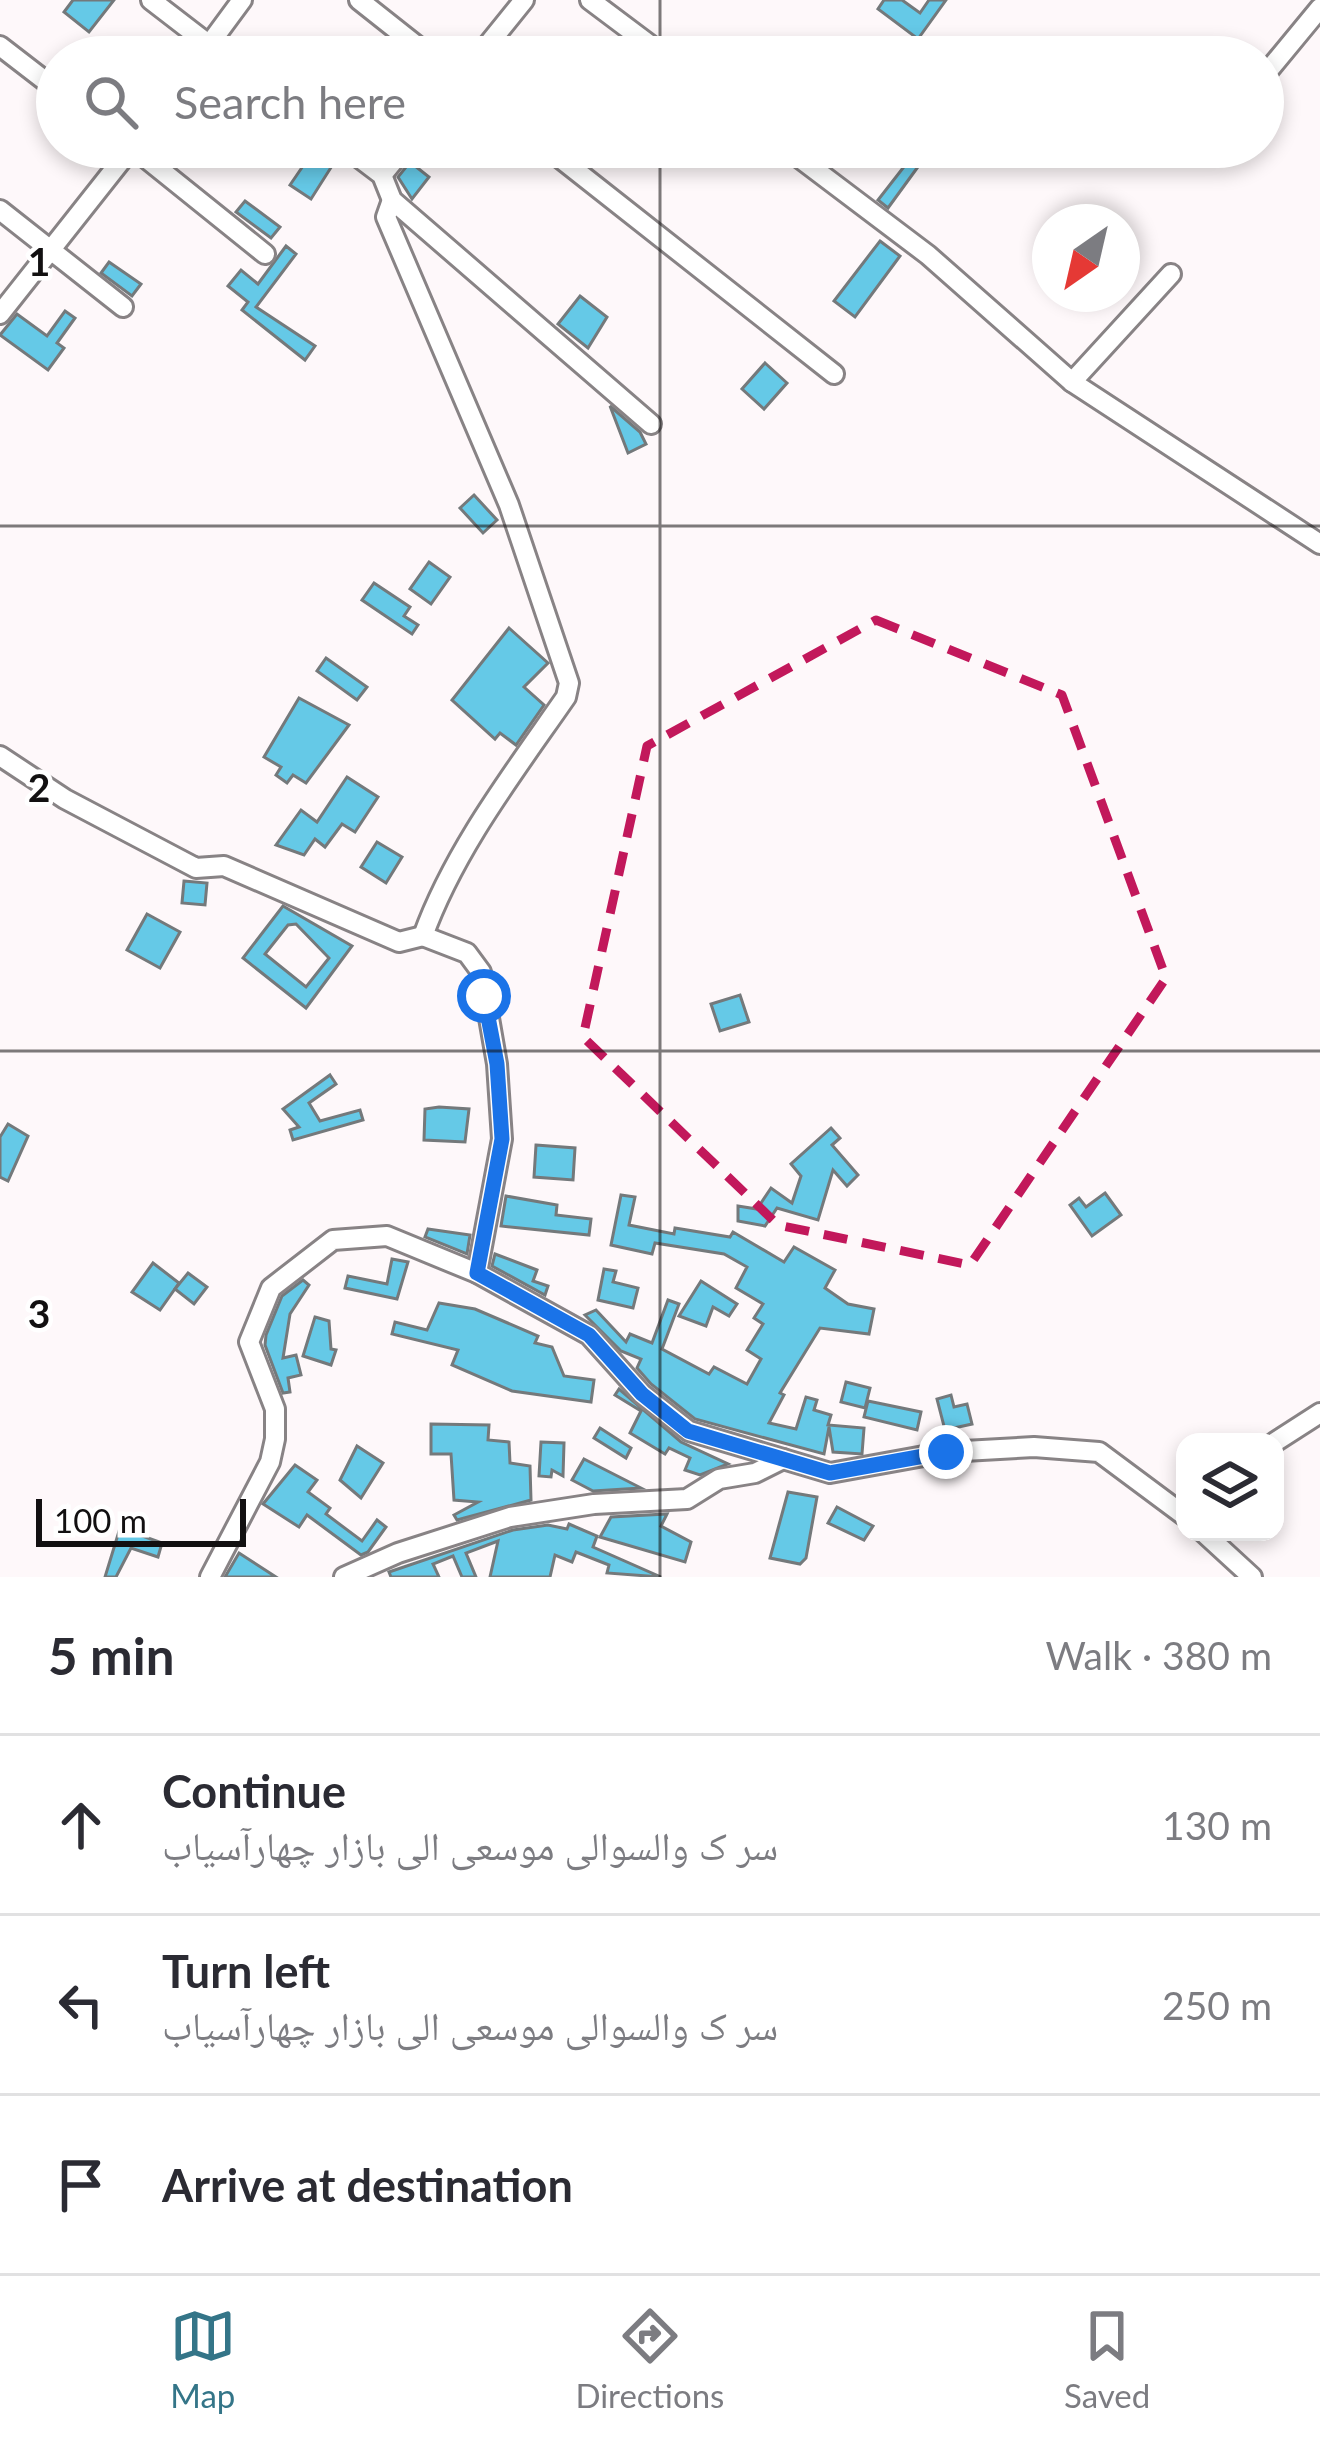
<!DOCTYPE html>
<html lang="en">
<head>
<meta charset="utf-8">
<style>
  :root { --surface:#fff; --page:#f7f7f7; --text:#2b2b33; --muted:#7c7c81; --line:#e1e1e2; --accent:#347588 }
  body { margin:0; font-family:Lato,"Noto Naskh Arabic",sans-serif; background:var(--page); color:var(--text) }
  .controls { position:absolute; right:36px; bottom:36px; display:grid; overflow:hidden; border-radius:24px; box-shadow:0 6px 18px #0003 }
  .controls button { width:108px; height:108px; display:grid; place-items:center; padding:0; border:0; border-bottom:3px solid var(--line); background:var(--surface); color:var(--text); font:60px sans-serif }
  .compass { position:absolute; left:1032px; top:204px; width:108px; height:108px; border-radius:50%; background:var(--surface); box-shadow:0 6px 18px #0003; rotate:214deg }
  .scale { position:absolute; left:36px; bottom:30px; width:210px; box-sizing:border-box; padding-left:12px; border:6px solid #121011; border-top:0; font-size:33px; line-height:42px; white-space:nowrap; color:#121011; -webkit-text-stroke:9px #fff; paint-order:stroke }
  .stop { position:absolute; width:36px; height:36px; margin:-27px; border:9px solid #1a73e8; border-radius:50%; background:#fff }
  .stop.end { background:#1a73e8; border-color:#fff; box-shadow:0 3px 12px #0008 }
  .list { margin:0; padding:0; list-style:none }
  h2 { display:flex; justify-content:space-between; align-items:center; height:156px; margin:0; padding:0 48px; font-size:51px }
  h2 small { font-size:39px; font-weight:400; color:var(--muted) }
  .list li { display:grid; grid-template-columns:78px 1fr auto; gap:36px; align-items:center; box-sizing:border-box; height:180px; padding:0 48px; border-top:3px solid var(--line) }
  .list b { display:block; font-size:45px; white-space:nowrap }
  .list p { margin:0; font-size:39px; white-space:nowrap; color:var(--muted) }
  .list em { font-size:39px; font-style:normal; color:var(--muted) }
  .icon { flex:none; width:66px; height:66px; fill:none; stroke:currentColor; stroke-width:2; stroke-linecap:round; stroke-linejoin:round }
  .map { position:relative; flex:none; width:1320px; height:1577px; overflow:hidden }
  .search { position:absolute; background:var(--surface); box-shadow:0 6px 18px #0003; left:36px; right:36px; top:36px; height:132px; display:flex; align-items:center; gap:30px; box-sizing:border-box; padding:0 42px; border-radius:66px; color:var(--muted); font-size:45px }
  .sheet { height:696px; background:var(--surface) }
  nav { display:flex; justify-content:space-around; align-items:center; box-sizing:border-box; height:168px; border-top:3px solid var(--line); background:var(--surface); font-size:33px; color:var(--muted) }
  nav a { display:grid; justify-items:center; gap:6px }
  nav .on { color:var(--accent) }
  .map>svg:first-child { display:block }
</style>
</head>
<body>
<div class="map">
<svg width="1320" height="1577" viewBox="0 0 1320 1577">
  <rect width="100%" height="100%" fill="#fef8fa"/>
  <g fill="#65c9e7" stroke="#74797b" stroke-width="3" fill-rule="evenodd">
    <path d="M73,0H114L89,32L64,12Z"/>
    <path d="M884,0H902L920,13L929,0H946L918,39L878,9Z"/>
    <path d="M316,147H327L337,158L311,199L290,185Z"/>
    <path d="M898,149L920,164L888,208L878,200L903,168L891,159Z"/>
    <path d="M410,162L429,177L412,199L398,177Z"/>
    <path d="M245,201L280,227L271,238L236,212Z"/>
    <path d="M880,241L900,256L855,317L834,301Z"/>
    <path d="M286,246L296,254L256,307L315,346L305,360L242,310L248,302L228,286L241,270L258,284Z"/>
    <path d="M109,262L141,284L132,296L101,273Z"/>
    <path d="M580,296L607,317L588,348L558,324Z"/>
    <path d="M65,311L75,318L57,343L64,348L48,370L0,335L17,314L47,336Z"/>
    <path d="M765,363L787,383L764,409L742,389Z"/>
    <path d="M610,406L640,432L646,444L628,453Z"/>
    <path d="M474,495L497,520L483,533L460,508Z"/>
    <path d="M429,562L450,577L431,604L410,589Z"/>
    <path d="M374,583L410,607L404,616L418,625L412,634L362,600Z"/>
    <path d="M509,628L548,663L524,687L544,705L516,745L500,733L495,739L452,700Z"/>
    <path d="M326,658L367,687L357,700L317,671Z"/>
    <path d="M299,698L349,725L306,783L293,775L287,783L276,775L281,767L264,757Z"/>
    <path d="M347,777L378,797L355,832L342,824L325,847L315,839L304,855L276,845L301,810L317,822Z"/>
    <path d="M377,842L402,857L386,883L361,867Z"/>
    <path d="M184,881L207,883L205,905L182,903Z"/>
    <path d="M283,906L352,946L306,1008L243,958ZM296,924L329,958L306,987L265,954L288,925Z"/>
    <path d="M147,914L180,932L160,968L127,950Z"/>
    <path d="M740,995L749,1022L720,1031L711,1004Z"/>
    <path d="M330,1075L336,1084L309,1103L320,1121L360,1110L363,1120L293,1140L290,1130L299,1127L283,1109Z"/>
    <path d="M439,1107L469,1109L465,1142L424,1140L425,1109Z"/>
    <path d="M8,1124L28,1136L8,1181L0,1177V1137Z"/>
    <path d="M831,1128L840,1138L832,1145L858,1175L847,1186L833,1170L818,1220L777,1208L765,1226L738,1221V1206L757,1209L771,1188L792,1203L801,1176L791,1164Z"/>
    <path d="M536,1145L575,1148L573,1180L534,1177Z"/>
    <path d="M1105,1193L1121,1215L1092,1236L1070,1205L1079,1198L1086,1207Z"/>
    <path d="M621,1195L635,1197L629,1225L674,1234L675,1228L730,1237L733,1232L784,1262L794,1247L835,1270L825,1288L848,1304L874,1309L869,1334L820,1328L780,1393L784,1395L769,1423L796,1429L806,1397L817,1400L814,1410L831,1415L828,1425L864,1428L862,1454L833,1452L829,1427L824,1454L695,1419L651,1384L637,1368L641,1359L621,1351L585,1315L596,1310L626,1342L630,1334L652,1343L668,1300L679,1304L662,1349L709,1374L714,1367L747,1384L761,1359L747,1350L763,1324L754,1318L763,1304L736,1288L747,1267L724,1254L655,1243L652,1254L611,1245Z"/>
    <path d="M506,1196L557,1205L556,1215L591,1219L589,1235L501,1226Z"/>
    <path d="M428,1229L470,1235L467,1254L425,1237Z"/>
    <path d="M495,1254L537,1270L533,1281L548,1286L545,1295L492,1266Z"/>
    <path d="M392,1259L408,1262L397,1299L345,1288L348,1276L387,1284Z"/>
    <path d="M153,1263L179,1283L160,1310L132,1292Z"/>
    <path d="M604,1269L616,1271L613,1282L638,1288L633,1308L598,1300Z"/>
    <path d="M188,1273L207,1287L194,1304L175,1289Z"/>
    <path d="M303,1280L309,1285L290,1314L283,1358L296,1355L301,1375L288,1378L290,1392L283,1393L265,1345L266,1335L282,1296Z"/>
    <path d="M701,1281L737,1304L729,1316L713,1307L706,1326L679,1316Z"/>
    <path d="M439,1303L475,1309L538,1336L535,1343L552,1347L564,1376L594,1380L591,1402L512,1391L452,1365L458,1350L392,1334L395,1322L427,1330Z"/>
    <path d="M315,1317L329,1321L331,1349L336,1350L331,1365L303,1356Z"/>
    <path d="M846,1382L870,1388L865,1408L841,1402Z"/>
    <path d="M619,1389L681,1442L728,1464L700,1475L685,1470L690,1458L669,1448L665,1454L630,1433L641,1411L615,1395Z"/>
    <path d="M951,1395L954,1407L967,1404L972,1424L945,1430L937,1399Z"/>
    <path d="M868,1401L921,1412L917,1430L864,1417Z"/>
    <path d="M431,1424L489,1425L488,1440L509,1442L510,1463L530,1466L531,1500L457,1520L454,1515L478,1502L454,1500L451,1454H431Z"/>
    <path d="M600,1428L631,1448L626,1458L594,1438Z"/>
    <path d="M541,1442L564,1443L563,1476L552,1470L551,1477L539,1476Z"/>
    <path d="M357,1446L383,1463L361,1498L340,1480Z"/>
    <path d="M584,1459L641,1488L593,1491L572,1480Z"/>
    <path d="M295,1465L317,1480L308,1492L330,1508L326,1514L362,1541L377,1520L386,1527L368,1552L361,1555L307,1515L299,1527L263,1504Z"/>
    <path d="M788,1492L817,1497L806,1558L800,1564L770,1558Z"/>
    <path d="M837,1507L873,1526L864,1540L828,1523Z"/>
    <path d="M667,1514L661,1526L691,1542L685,1562L600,1537L611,1517Z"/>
    <path d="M569,1524L597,1536L593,1547L661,1577L607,1573L609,1565L576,1552L572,1562L555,1555L550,1577H490L498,1541L466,1553L476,1577H462L453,1556L433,1564L439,1577H391L389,1572L513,1530L548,1525L567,1529Z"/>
    <path d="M120,1528L162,1543L158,1557L131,1548L116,1577H105Z"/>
    <path d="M239,1553L276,1577H225Z"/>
  </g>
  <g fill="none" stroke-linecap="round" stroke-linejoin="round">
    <g stroke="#888385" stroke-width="24">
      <g id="minor">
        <path d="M151,0L225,57"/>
        <path d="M359,0L431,57"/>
        <path d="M590,0L666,57"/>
        <path d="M0,46L57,90"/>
        <path d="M200,57L242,0"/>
        <path d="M478,57L524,0"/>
        <path d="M1263,77L1320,8"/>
        <path d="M345,147L382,175L392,200L651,424"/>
        <path d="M546,147L834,374"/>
        <path d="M785,147L928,255L1072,382L1320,544"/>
        <path d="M1198,155L1205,147"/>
        <path d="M382,175L405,147"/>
        <path d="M392,200L386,217L509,505L569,683L566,697C514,772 454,850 423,936"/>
        <path d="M0,210L123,307"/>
        <path d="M0,314L132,147L265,254"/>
        <path d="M1072,382L1171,274"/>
        <path d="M0,756L65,799L196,868L224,866L399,942L423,936"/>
        <path d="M423,936L467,953L481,972L497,1064L502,1139L477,1273L589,1335L642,1394L689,1431L830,1473L946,1452L1034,1447L1099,1452L1185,1516"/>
        <path d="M1275,1442L1320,1413"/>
        <path d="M1203,1532L1252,1577"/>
        <path d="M210,1577L270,1462L275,1439V1409L249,1342L271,1288L333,1240L387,1236L477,1273"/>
        <path d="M344,1577L398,1553L510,1517L594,1504L687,1499L719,1479L755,1473L783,1459"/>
      </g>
    </g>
    <use href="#minor" stroke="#fff" stroke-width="18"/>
  </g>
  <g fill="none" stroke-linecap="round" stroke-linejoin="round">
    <path stroke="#1a73e8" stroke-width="15" d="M484,996L497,1064L502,1139L477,1273L589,1335L642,1394L688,1431L830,1473L946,1452"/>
  </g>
  <path fill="none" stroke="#c2185b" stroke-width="9" stroke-dasharray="24 15" stroke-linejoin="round" d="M876,620L1062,695L1166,978L970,1265L778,1225L583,1037L647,746Z"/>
  <path fill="none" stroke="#121011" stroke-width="3" stroke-opacity="0.55" d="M660,0V57M660,147V1577M0,526H1320M0,1051H1320"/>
  <g font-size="39" text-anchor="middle" font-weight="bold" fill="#121011" stroke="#fff" stroke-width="9" stroke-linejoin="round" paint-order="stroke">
    <text x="39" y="276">1</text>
    <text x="39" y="802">2</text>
    <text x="39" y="1328">3</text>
  </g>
</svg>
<div class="controls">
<button><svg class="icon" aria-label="layers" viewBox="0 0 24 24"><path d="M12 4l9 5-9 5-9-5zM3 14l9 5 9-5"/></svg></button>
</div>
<svg class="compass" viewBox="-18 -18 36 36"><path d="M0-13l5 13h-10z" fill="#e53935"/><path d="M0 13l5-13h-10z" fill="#7c7c81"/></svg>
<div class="scale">100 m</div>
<div class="stop" style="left:484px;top:996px"></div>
<div class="stop end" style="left:946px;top:1452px"></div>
<div class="search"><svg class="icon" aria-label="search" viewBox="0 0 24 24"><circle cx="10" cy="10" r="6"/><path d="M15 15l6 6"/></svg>Search here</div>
</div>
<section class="sheet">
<h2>5 min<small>Walk · 380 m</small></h2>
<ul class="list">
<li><svg class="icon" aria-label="ahead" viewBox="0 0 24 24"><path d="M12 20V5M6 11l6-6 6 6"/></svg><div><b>Continue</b><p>سر ک والسوالی موسعی الی بازار چهارآسیاب</p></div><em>130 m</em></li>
<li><svg class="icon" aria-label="left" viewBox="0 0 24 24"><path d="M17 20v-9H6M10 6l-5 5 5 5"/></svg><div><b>Turn left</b><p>سر ک والسوالی موسعی الی بازار چهارآسیاب</p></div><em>250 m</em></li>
<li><svg class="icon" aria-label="arrive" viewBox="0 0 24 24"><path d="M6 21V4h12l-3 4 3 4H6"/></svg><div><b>Arrive at destination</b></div></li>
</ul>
</section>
<nav>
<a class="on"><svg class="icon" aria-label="map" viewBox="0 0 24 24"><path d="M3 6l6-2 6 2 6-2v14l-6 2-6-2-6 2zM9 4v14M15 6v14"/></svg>Map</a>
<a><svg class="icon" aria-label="directions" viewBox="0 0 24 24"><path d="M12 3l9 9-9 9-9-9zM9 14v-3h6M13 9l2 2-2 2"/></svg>Directions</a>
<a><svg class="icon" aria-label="saved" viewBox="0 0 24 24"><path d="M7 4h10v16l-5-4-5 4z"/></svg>Saved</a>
</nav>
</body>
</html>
